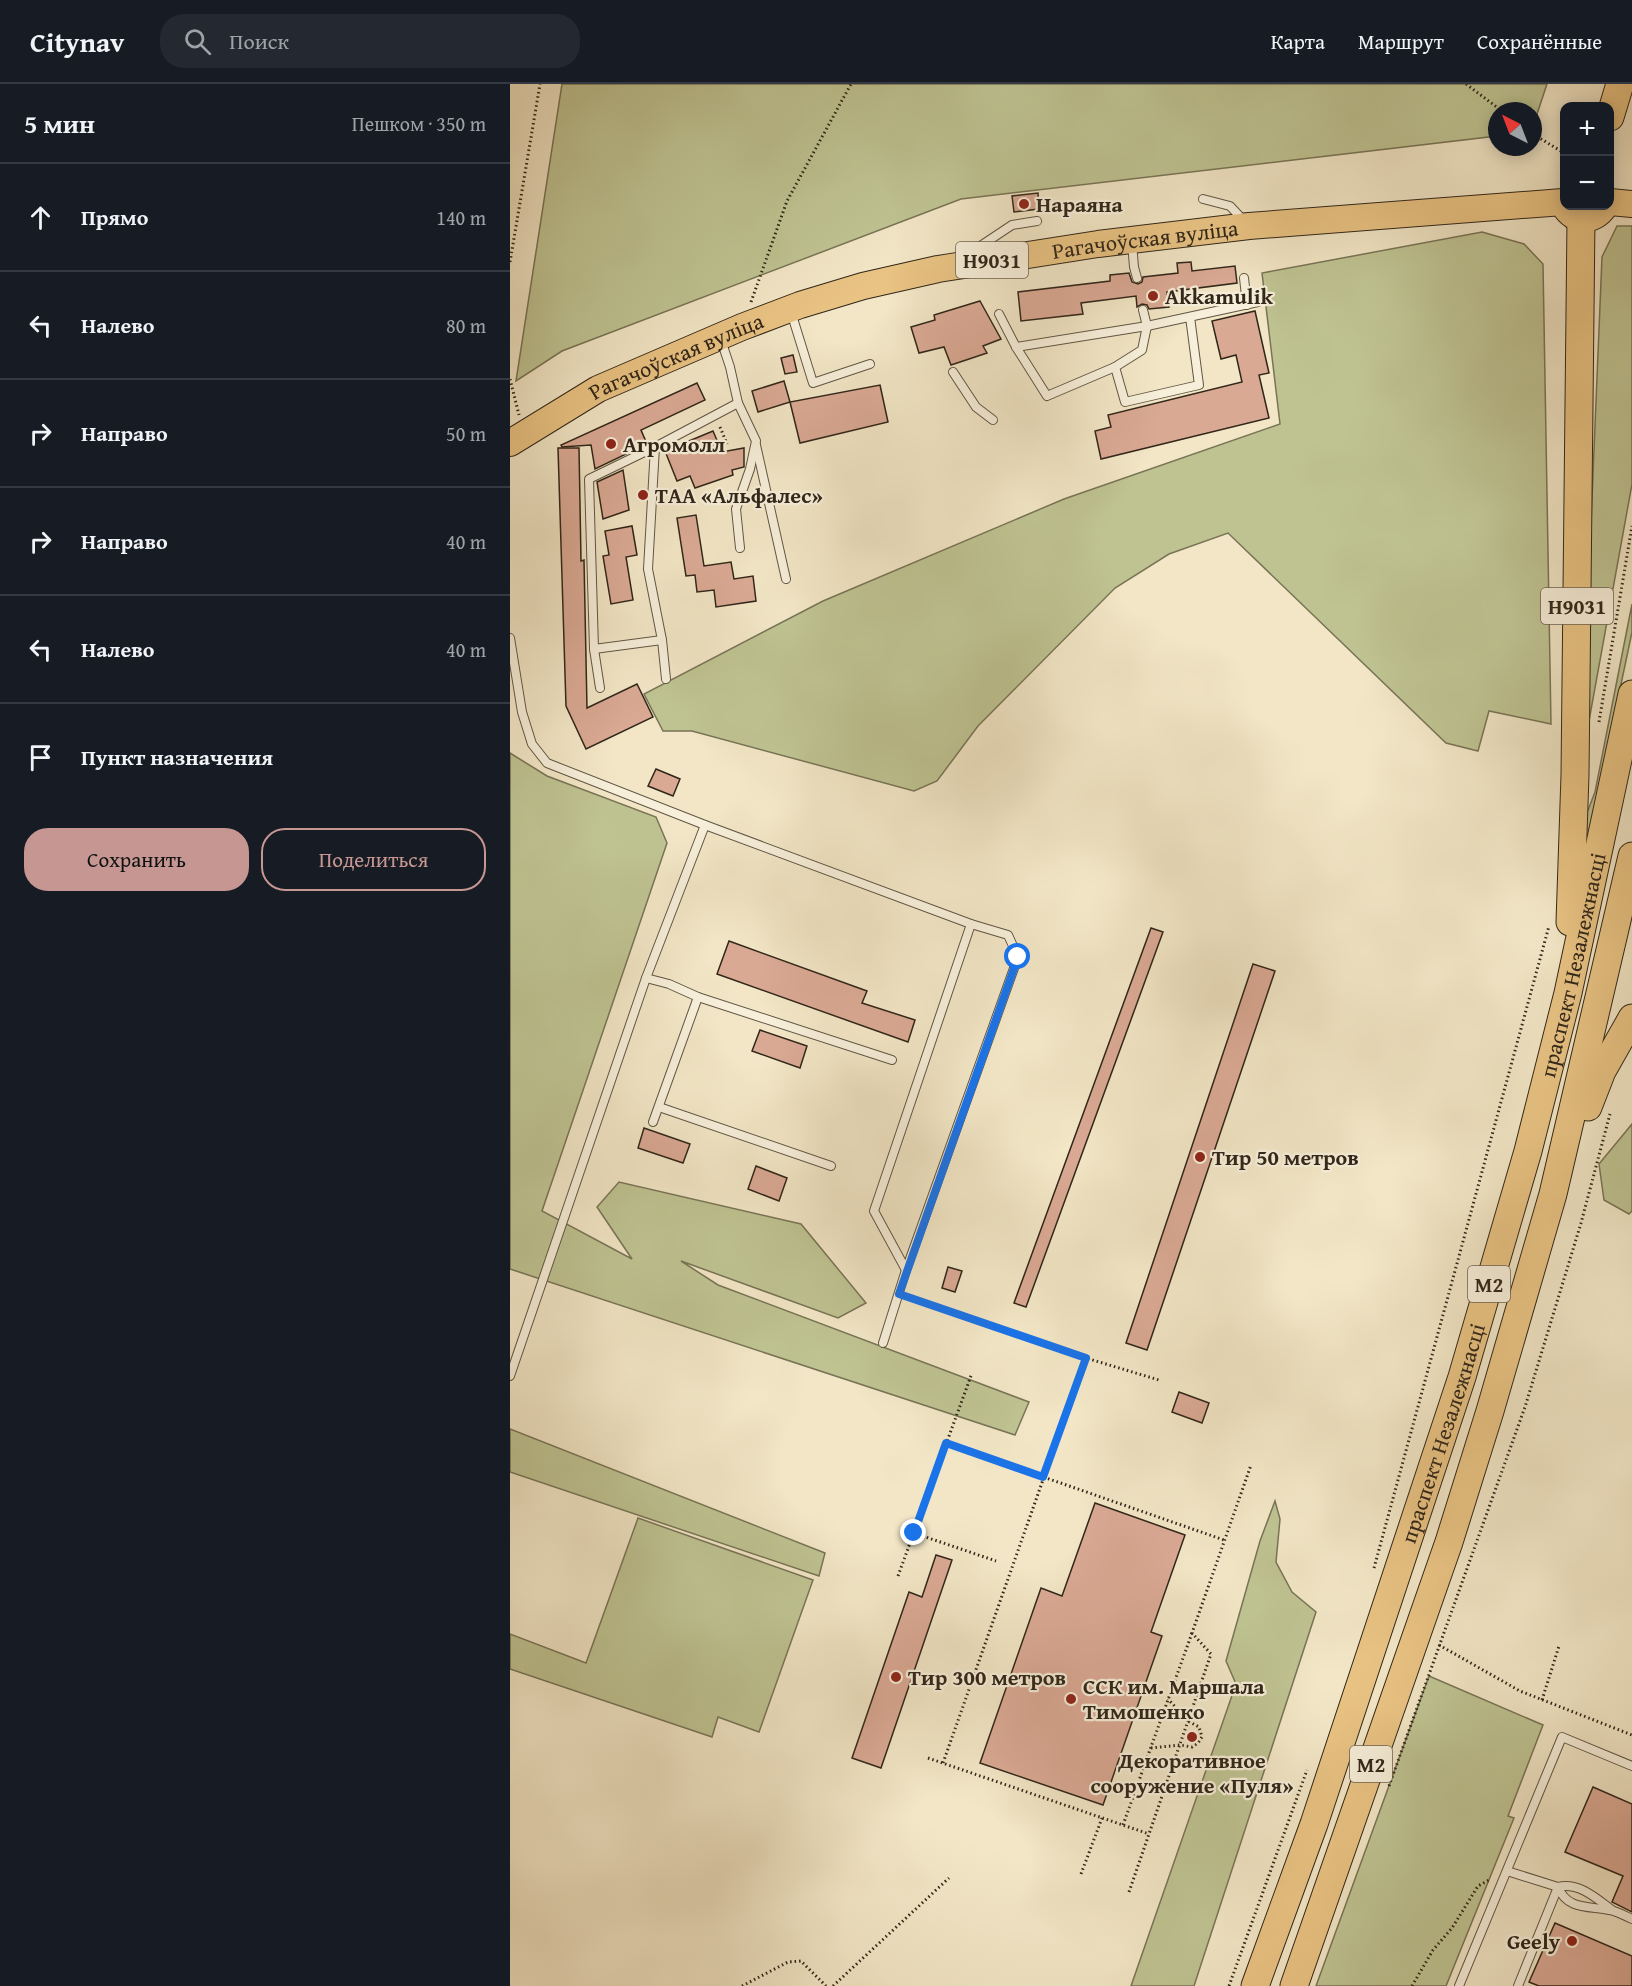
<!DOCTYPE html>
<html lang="ru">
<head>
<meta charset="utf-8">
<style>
  :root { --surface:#171b24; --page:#242831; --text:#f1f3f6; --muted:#9ea1a6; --line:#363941; --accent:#c59692 }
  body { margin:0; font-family:"Gentium Book Plus",serif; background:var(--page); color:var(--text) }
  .controls { position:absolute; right:18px; top:18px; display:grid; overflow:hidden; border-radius:12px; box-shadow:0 3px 15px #0003 }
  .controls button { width:54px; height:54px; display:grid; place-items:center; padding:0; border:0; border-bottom:2px solid var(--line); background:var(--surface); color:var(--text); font:30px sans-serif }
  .compass { position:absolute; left:978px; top:18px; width:54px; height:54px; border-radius:50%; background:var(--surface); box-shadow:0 3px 15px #0003; rotate:318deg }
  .stop { position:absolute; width:18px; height:18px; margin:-14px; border:4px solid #1a73e8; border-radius:50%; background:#fff }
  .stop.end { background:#1a73e8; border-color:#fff; box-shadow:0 2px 6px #0008 }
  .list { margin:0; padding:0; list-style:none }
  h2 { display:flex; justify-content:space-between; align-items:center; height:78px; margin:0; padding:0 24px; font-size:26px }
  h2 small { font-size:20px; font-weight:400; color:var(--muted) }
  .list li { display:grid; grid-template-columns:39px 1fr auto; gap:18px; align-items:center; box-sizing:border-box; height:108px; padding:0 24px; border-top:2px solid var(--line) }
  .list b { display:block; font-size:22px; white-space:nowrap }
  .list em { font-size:20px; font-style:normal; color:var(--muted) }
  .actions { display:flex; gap:12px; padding:18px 24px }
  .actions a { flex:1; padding:14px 0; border:2px solid var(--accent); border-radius:24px; text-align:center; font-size:21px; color:var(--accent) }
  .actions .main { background:var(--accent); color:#111 }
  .icon { flex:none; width:33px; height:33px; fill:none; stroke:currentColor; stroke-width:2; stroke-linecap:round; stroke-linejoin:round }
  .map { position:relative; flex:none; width:1122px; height:1902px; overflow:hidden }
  header { display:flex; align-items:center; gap:36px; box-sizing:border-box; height:84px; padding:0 30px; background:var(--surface); border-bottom:2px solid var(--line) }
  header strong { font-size:28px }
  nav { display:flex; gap:33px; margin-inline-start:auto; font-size:21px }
  .search { width:420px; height:54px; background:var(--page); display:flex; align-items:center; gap:15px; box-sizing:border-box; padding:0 21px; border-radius:24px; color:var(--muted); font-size:22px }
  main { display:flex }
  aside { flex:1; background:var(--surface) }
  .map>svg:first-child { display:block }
</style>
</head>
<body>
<header>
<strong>Citynav</strong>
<div class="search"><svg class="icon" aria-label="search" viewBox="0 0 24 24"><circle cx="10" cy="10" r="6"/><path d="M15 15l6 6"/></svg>Поиск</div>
<nav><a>Карта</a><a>Маршрут</a><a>Сохранённые</a></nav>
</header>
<main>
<aside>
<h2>5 мин<small>Пешком · 350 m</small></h2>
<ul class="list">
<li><svg class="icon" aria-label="ahead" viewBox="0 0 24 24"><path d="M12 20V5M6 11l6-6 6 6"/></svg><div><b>Прямо</b></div><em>140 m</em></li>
<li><svg class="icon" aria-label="left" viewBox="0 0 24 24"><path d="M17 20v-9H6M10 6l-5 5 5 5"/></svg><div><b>Налево</b></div><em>80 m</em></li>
<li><svg class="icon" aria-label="right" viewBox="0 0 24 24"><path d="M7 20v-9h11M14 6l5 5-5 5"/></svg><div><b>Направо</b></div><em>50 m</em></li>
<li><svg class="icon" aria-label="right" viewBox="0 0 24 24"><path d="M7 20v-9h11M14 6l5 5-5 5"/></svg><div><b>Направо</b></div><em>40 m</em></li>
<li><svg class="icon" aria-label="left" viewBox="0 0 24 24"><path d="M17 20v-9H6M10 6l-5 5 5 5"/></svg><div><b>Налево</b></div><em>40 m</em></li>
<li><svg class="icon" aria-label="arrive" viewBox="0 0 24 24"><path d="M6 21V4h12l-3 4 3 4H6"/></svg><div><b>Пункт назначения</b></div></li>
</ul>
<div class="actions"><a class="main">Сохранить</a><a>Поделиться</a></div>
</aside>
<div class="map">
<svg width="1122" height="1902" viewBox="0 0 1122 1902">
  <rect width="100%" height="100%" fill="#f2e6c6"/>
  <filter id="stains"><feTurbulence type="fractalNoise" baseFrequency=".00333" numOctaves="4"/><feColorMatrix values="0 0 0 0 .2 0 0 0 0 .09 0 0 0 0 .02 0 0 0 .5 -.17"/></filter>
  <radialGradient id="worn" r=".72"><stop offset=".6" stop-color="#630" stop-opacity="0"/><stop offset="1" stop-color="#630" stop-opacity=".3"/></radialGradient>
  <g fill="#bfc392" stroke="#787456" stroke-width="1.5">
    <path d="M52,0H1037L1023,42V27H987V52L451,115L52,267L6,297Z"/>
    <path d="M1107,142H1122V400L1071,681L1092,173Z"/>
    <path d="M972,148L1014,160L1033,180L1041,640L979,627L968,667L936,659L718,449L659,470L605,504L468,642L427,697L404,707L182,647H153L134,610L313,517L554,415L770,340L752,189Z"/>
    <path d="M1122,520V548L1077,762H1073L1075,734L1085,708Z"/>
    <path d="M0,669L37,692L146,733L157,759L32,1127L122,1175L87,1123L109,1098L291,1140L356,1219L328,1234L171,1177L208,1201L519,1318L505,1351L0,1185Z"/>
    <path d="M1122,1040V1127L1119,1130L1094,1116L1089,1080Z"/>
    <path d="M0,1345L315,1469L309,1492L0,1388Z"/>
    <path d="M765,1417L770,1435L766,1478L782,1508L806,1528L684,1902H621L726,1600L716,1577L750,1457Z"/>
    <path d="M128,1434L303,1496L249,1648L208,1633L202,1653L0,1585V1550L76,1579Z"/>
    <path d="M919,1592L1033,1641L998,1732L1004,1734L936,1902H806Z"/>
  </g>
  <g fill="#daa994" stroke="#302619" stroke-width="1.5">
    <path d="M528,109L529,125L504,128L502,112Z"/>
    <path d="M681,178L682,187L725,182L727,199L657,208L659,223L639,225L637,221L632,220L627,223L626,212L571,219L573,230L511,237L508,208L600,197V191L619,189L622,198L628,200L632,198L633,193L668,189L667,179Z"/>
    <path d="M470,217L491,255L473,262L477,269L441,281L434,263L409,269L401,243L425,236L424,231Z"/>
    <path d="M745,227L759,289L749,291L759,334L591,375L585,347L601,343L598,331L732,298L726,271L711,275L702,237Z"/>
    <path d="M283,271L287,288L275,290L271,274Z"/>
    <path d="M274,297L280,318L248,328L242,307Z"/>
    <path d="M187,299L195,316L131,346L137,360L85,385L81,361L52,363L51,361Z"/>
    <path d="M370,301L378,338L290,359L280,318Z"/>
    <path d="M203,347L212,368L234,364V383L222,386L223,391L185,404L180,392L167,397L155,367Z"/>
    <path d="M48,364H69L71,477L74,476L77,624L127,600L143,633L76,665L56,622Z"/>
    <path d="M113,386L119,426L93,435L87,398Z"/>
    <path d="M186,431L194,482L221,478L224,495L243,492L246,517L206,523L204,506L187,508L185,491L176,492L167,434Z"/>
    <path d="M122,442L127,471L116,473L123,516L101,520L93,472L99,471L95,447Z"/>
    <path d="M146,685L170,695L163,712L138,702Z"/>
    <path d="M641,844L653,848L516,1223L504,1219Z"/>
    <path d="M219,857L357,907L352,919L405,936L398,958L207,890Z"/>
    <path d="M743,880L765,887L637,1266L616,1259Z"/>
    <path d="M250,946L297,962L290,984L242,967Z"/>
    <path d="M134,1044L180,1060L173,1079L128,1064Z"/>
    <path d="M246,1082L277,1094L269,1117L238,1105Z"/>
    <path d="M438,1183L452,1187L445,1208L432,1204Z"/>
    <path d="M669,1308L699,1319L692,1339L662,1328Z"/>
    <path d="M585,1419L675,1451L641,1548L652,1552L593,1721L470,1679L531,1504L552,1512Z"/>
    <path d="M426,1471L442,1476L371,1684L342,1674L399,1508L412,1513Z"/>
    <path d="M1083,1703L1122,1720V1828L1102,1818L1113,1792L1055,1768Z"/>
    <path d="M1045,1839L1122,1872V1902H1029L1019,1898Z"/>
  </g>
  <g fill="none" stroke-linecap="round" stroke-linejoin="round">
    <g stroke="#605644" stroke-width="10">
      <g id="service">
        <path d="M693,115L720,122L735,138"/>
        <path d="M622,159L624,183L627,194"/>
        <path d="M466,176L469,163L502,141L527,137"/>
        <path d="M734,194L737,221"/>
        <path d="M281,228L303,299L360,280"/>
        <path d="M489,230L506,263L537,312L605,283L632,266L637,242L633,226"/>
        <path d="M506,263L637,242L748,218"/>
        <path d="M605,283L615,318L689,301L680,233"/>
        <path d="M443,288L466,323L483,336"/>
        <path d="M228,319L246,357L240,385L226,425L230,464"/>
        <path d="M246,361L276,495"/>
        <path d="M145,363L79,395L84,565L152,556"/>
        <path d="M0,554L12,628L22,660L37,679L195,741L461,840L498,851L508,873L396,1186L373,1259"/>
        <path d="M84,565L90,604"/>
        <path d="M156,595L152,556L138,485L145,363L228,319L220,283L211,256"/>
        <path d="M136,894L159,900L188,913L382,976"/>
        <path d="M149,1023L321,1082"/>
        <path d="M143,1038L188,913"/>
        <path d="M396,1186L364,1127L461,840"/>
        <path d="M0,1292L136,894L195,741"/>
        <path d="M997,1787L1048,1803C1057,1826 1079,1822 1099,1826C1107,1827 1115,1832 1122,1835"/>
        <path d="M949,1902L1052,1653L1122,1682"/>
        <path d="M1008,1902L1048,1803C1069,1798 1086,1814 1102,1826"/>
      </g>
    </g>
    <g stroke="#302619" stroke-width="28">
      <g id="primary">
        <path d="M1100,118L1122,120"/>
        <path id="s1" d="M0,359L88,305L232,243L290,221L353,202L428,185L588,160L739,142L1053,118"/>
      </g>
    </g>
    <g stroke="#302619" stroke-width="29">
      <g id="trunk">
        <path d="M1100,33L1110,0"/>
        <path d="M1055,122C1064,138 1084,138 1094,122"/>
        <path d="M1060,838L1065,691L1071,135"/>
        <path d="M1078,1023L1092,987L1122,934"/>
        <path id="s2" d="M745,1902L804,1740L952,1293L1018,1067L1058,909L1122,610"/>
        <path d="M784,1902L939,1458L980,1327L1043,1110L1122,772"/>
      </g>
    </g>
    <g stroke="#302619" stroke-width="3" stroke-dasharray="1.5 3" stroke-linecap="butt">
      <path d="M956,0L992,27"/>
      <path d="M1023,50L1054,69"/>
      <path d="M0,178L30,0"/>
      <path d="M241,218L277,117L341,0"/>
      <path d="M0,295L9,331"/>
      <path d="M210,343L217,360"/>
      <path d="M1089,638L1122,442"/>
      <path d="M399,1214L576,1274L649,1296"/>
      <path d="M436,1359L714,1456"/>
      <path d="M404,1449L486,1477"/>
      <path d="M864,1484L1039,842"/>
      <path d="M388,1492L462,1289"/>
      <path d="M929,1561L1010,1607L1122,1651"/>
      <path d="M1032,1616L1049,1562"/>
      <path d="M641,1664L670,1661L682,1663L688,1659L692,1653L689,1643L678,1637L658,1615"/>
      <path d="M418,1674L639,1750"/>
      <path d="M433,1679L576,1274"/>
      <path d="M879,1702L1015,1323L1071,1139L1100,1030"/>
      <path d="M613,1741L682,1549"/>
      <path d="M571,1790L592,1734"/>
      <path d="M619,1808L701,1570L682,1549L741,1381"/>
      <path d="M232,1902L278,1878L291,1877L316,1902"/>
      <path d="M323,1902L439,1794"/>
      <path d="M719,1902L797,1686"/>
      <path d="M902,1902L923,1866L942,1844L968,1802L979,1796"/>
    </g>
    <use href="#service" stroke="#f7efda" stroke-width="8"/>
    <use href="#primary" stroke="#e9c383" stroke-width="26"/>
    <use href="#trunk" stroke="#e9c383" stroke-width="27"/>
  </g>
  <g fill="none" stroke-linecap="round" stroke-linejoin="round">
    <path stroke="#1a73e8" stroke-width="8" d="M404,1449L436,1359L533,1393L576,1274L389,1210L508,873"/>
  </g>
  <g fill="#8f2418" stroke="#f7efda" stroke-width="2">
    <circle cx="514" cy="120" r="6"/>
    <circle cx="643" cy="212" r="6"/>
    <circle cx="101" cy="360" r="6"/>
    <circle cx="133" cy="411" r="6"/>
    <circle cx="690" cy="1073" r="6"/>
    <circle cx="386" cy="1593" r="6"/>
    <circle cx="561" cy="1615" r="6"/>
    <circle cx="682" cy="1653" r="6"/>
    <circle cx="1062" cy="1857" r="6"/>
  </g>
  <g text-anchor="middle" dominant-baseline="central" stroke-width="4.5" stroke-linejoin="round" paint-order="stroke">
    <g fill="#f7efda" stroke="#6c6253" stroke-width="1.5">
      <rect x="446" y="158" width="72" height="36" rx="4.5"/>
      <rect x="1031" y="504" width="72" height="36" rx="4.5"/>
      <rect x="958" y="1182" width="42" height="36" rx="4.5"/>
      <rect x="840" y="1662" width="42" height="36" rx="4.5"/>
    </g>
    <g font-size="21" font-weight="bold" fill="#302619">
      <text x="482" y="176">Н9031</text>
      <text x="1067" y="522">Н9031</text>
      <text x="979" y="1200">М2</text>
      <text x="861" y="1680">М2</text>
    </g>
    <g font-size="22" font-weight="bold" fill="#302619" stroke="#f7efda" text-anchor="start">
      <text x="526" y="120">Нараяна</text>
      <text x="655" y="212">Akkamulik</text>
      <text x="113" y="360">Агромолл</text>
      <text x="145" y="411">ТАА «Альфалес»</text>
      <text x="702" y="1073">Тир 50 метров</text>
      <text x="398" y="1593">Тир 300 метров</text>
      <text x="573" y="1602">ССК им. Маршала<tspan x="573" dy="25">Тимошенко</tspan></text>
      <text x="682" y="1676" text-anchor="middle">Декоративное<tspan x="682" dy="25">сооружение «Пуля»</tspan></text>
      <text x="1050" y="1857" text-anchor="end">Geely</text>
    </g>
    <g font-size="22" fill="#302619" stroke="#f7efda">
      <text stroke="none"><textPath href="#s1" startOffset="674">Рагачоўская вуліца</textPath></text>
      <text stroke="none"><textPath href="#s1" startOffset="188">Рагачоўская вуліца</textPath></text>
      <text stroke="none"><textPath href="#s2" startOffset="1070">праспект Незалежнасці</textPath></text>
      <text stroke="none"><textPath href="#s2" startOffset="584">праспект Незалежнасці</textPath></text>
    </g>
  </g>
  <rect width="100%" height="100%" filter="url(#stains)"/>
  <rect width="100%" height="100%" fill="url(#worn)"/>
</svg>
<div class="controls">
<button>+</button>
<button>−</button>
</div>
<svg class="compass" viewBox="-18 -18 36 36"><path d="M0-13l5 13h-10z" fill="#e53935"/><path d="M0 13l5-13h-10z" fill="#9ea1a6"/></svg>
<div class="stop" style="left:508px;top:873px"></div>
<div class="stop end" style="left:404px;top:1449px"></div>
</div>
</main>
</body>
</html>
